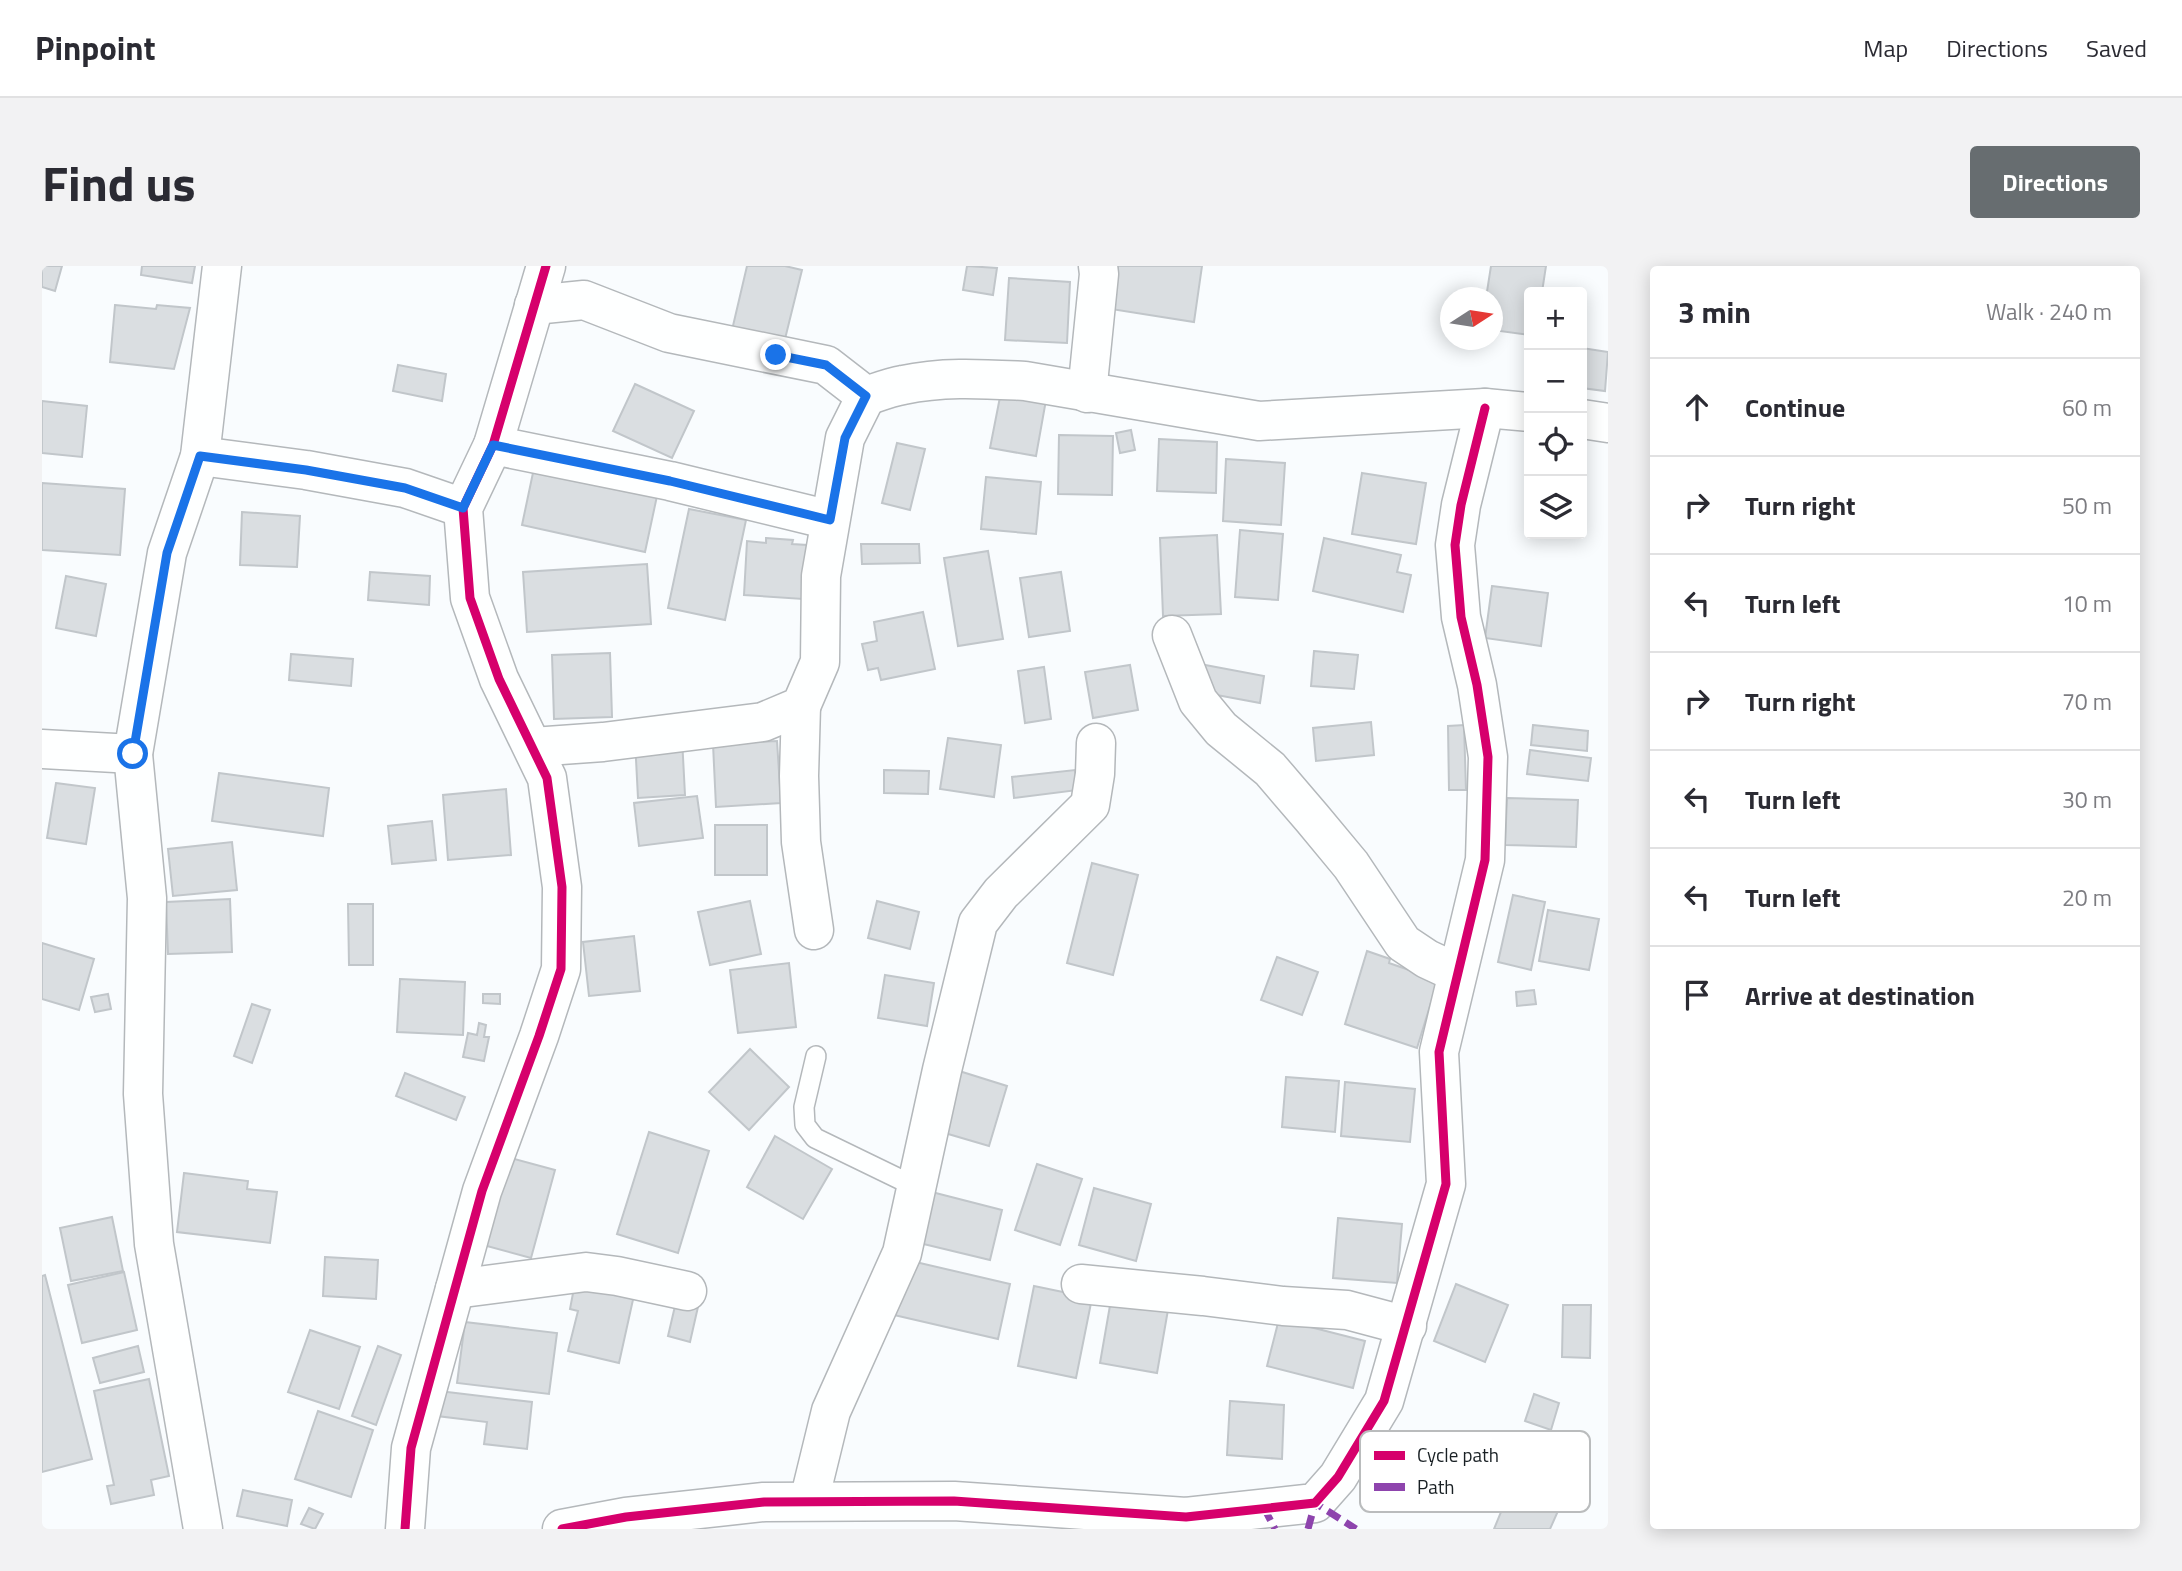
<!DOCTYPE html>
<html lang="en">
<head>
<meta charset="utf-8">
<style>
  :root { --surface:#fff; --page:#f2f2f3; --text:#2b2b33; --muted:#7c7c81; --line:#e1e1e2; --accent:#676d70 }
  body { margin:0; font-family:"Titillium Web",sans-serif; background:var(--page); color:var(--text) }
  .controls { position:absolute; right:21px; top:21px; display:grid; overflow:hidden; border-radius:7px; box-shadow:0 4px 18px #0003 }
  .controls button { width:63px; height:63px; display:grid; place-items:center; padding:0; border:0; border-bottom:2px solid var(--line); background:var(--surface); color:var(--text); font:35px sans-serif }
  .compass { position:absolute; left:1398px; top:21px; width:63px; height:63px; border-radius:50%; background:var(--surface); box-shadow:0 4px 18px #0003; rotate:78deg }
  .stop { position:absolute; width:21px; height:21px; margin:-16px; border:5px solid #1a73e8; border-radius:50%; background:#fff }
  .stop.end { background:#1a73e8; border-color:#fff; box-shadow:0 2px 7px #0008 }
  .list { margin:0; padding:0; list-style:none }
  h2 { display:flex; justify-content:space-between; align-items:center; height:91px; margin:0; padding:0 28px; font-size:30px }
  h2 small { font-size:23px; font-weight:400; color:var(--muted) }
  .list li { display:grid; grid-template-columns:46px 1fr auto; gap:21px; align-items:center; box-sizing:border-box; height:98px; padding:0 28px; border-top:2px solid var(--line) }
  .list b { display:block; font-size:26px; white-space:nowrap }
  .list em { font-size:23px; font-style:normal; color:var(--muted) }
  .icon { flex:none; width:38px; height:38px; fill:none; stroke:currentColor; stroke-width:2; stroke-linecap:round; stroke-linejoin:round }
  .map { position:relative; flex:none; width:1566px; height:1263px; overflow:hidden; border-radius:7px }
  header { display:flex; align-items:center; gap:42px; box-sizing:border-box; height:98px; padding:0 35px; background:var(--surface); border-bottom:2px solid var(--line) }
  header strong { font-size:33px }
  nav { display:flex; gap:38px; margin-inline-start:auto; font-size:24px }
  .intro { display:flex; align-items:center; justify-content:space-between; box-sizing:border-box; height:168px; padding:0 42px }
  h1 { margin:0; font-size:49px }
  .button { padding:18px 32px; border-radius:7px; background:var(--accent); color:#fff; font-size:24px; font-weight:700 }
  main { display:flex; gap:42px; padding:0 42px }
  aside { flex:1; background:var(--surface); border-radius:7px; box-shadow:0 4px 18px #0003 }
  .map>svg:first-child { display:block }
</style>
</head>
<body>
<header>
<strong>Pinpoint</strong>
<nav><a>Map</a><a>Directions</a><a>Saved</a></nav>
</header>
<div class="intro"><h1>Find us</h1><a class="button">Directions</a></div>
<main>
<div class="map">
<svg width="1566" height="1263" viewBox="0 0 1566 1263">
  <rect width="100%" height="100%" fill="#f9fcfe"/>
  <g fill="#dadee1" stroke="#c1c6ca" stroke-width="2">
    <path d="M0,0H20L13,25L0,21Z"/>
    <path d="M100,0H153L150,17L99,9Z"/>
    <path d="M705,0H743L760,4L742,77L690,64Z"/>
    <path d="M925,0L955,2L951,29L921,24Z"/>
    <path d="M1076,0H1160L1152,56L1069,43Z"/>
    <path d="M1449,0H1504L1500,26H1487V69L1450,64V32H1444Z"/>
    <path d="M967,12L1028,16L1025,77L963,74Z"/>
    <path d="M73,39L114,43L115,39L148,42L132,103L68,96Z"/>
    <path d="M1540,82L1566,86L1563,125L1540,122Z"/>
    <path d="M356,99L404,108L400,135L351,125Z"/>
    <path d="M593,118L652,145L630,192L571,165Z"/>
    <path d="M959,126L1004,134L994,190L948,182Z"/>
    <path d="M0,135L45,140L40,191L0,187Z"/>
    <path d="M1089,164L1093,184L1078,187L1074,167Z"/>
    <path d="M1017,169L1071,170L1070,229L1016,228Z"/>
    <path d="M1117,173L1175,176L1174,227L1115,225Z"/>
    <path d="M855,177L883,183L868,244L840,237Z"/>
    <path d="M1184,193L1243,197L1239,259L1181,255Z"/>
    <path d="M492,202L615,230L603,286L480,259Z"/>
    <path d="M1320,207L1384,217L1374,278L1310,268Z"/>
    <path d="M944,211L999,216L994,268L939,263Z"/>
    <path d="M0,217L83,223L78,289L0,284Z"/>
    <path d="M647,243L704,254L683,354L626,342Z"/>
    <path d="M200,246L258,250L255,301L198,299Z"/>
    <path d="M1198,264L1241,268L1236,334L1193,331Z"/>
    <path d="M1175,269L1179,348L1121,350L1118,272Z"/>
    <path d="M724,272L751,274L750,278L765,279L761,333L702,329L705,275L724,277Z"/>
    <path d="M1282,272L1359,289L1355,306L1369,309L1361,346L1271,325Z"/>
    <path d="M819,278H877L878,297L820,298Z"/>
    <path d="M946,285L961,373L916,380L902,292Z"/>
    <path d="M605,298L609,358L485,366L481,306Z"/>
    <path d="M328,306L388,310L387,339L326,334Z"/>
    <path d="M1019,306L1028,365L987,371L978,312Z"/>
    <path d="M24,310L64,318L54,370L14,362Z"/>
    <path d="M1450,320L1506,327L1499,380L1443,372Z"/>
    <path d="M881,346L893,403L839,414L836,402L826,404L820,378L835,375L832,356Z"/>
    <path d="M1272,385L1316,389L1312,423L1269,420Z"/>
    <path d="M568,387L570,451L512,453L510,389Z"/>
    <path d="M249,388L311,393L309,420L247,414Z"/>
    <path d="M1158,398L1222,410L1218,437L1153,425Z"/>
    <path d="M1088,399L1096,444L1051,452L1043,406Z"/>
    <path d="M1002,401L1009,453L983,457L976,405Z"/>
    <path d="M1329,456L1332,489L1274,495L1271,462Z"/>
    <path d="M1422,459L1424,524H1407L1406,460Z"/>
    <path d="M1491,459L1546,465L1545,485L1489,479Z"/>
    <path d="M640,472L643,529L596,532L593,474Z"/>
    <path d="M906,472L959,479L952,531L898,523Z"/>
    <path d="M735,475L739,537L674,541L671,478Z"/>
    <path d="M1488,484L1549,492L1546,515L1485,508Z"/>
    <path d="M842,504L887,505L886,528L842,527Z"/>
    <path d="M1033,504L1036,524L972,532L970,511Z"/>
    <path d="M177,507L287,522L281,570L170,555Z"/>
    <path d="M14,517L53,522L44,578L5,572Z"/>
    <path d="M464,523L469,589L406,594L401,529Z"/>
    <path d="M655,530L661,572L597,580L592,537Z"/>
    <path d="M1465,532L1536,534L1534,581L1463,579Z"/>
    <path d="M390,555L394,594L350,598L346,560Z"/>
    <rect x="673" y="559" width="52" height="50"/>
    <path d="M190,576L195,624L131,630L126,583Z"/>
    <path d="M1050,597L1096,609L1071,709L1025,697Z"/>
    <path d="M1471,629L1503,636L1489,704L1456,696Z"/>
    <path d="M188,633L190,686L126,688L124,636Z"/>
    <path d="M708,635L719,688L668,699L656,646Z"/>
    <path d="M835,635L877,646L868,683L826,672Z"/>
    <path d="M306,638H331V699H307Z"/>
    <path d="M1506,644L1557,653L1547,704L1497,695Z"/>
    <path d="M592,670L598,725L547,730L541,676Z"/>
    <path d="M0,677L52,693L37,744L0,733Z"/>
    <path d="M1325,685L1348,693L1347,697L1396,714L1375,782L1303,758Z"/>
    <path d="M1235,691L1276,706L1260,749L1219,734Z"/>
    <path d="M747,697L754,761L696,767L688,704Z"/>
    <path d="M843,709L892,717L885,760L836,752Z"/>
    <path d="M358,713L423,716L421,769L355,766Z"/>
    <path d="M1492,724L1494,738L1475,740L1474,726Z"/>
    <path d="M66,728L69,743L53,746L49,731Z"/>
    <path d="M441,728H458V738L441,737Z"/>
    <path d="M210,738L228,744L210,797L192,790Z"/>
    <path d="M437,757L444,759L442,771H447L442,795L421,791L426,767L435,769Z"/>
    <path d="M708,783L747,821L707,864L667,826Z"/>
    <path d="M914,804L965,820L947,880L896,865Z"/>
    <path d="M363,807L423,831L414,854L354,830Z"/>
    <path d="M1244,811L1297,815L1293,866L1240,861Z"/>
    <path d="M1303,816L1373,823L1368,876L1299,870Z"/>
    <path d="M607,866L667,885L636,987L575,968Z"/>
    <path d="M733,870L790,903L761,953L705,921Z"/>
    <path d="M458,889L513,904L489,992L434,977Z"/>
    <path d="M995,898L1040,913L1018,979L973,964Z"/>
    <path d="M142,907L206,915L205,923L235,926L228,977L135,966Z"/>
    <path d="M1052,922L1109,938L1094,995L1037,979Z"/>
    <path d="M882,924L960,944L948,994L869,975Z"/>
    <path d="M70,951L81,1005L29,1015L18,962Z"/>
    <path d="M1296,952L1360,958L1355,1017L1291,1012Z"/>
    <path d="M283,991L336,994L334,1033L281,1030Z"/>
    <path d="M865,994L968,1018L956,1073L852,1049Z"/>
    <path d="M82,1006L95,1064L40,1077L26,1019Z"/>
    <path d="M3,1009L50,1193L0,1206V1010Z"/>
    <path d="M1414,1018L1466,1039L1443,1096L1392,1075Z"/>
    <path d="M594,1020L577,1097L526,1085L536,1045L528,1043L532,1022Z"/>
    <path d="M992,1020L1050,1032L1034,1112L976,1100Z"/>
    <path d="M1070,1028L1127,1038L1115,1107L1058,1097Z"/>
    <path d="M658,1032L648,1076L626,1070L633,1040Z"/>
    <path d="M1521,1039H1549L1548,1092L1520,1091Z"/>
    <path d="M1237,1053L1323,1075L1311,1122L1225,1100Z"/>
    <path d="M423,1056L515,1067L507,1128L415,1117Z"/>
    <path d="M268,1064L318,1081L297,1143L246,1126Z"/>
    <path d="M96,1080L102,1106L58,1117L51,1092Z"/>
    <path d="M336,1080L359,1089L334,1159L310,1150Z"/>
    <path d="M107,1113L127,1210L109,1214L112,1229L69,1238L65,1220L72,1219L52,1125Z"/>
    <path d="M397,1125L490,1136L485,1183L442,1178L445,1156L395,1150Z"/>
    <path d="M1492,1128L1517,1137L1509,1164L1483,1155Z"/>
    <path d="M1188,1135L1242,1139L1240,1193L1185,1189Z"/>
    <path d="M276,1145L331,1164L309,1231L253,1213Z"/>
    <path d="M201,1224L250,1234L245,1260L195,1250Z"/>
    <path d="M1468,1224L1516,1245L1508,1263H1452Z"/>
    <path d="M267,1242L281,1248L273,1263L259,1258Z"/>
  </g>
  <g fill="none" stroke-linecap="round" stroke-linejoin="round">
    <g stroke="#b4b8bb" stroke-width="22">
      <path id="lane" d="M774,790L762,841L763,859L773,872L874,921"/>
    </g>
    <g stroke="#b4b8bb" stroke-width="41">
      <g id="street">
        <path d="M492,39L542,34L627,67L784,99L824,130C836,126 849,121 861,119C901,110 943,113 983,115L1217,155L1443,142L1487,146"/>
        <path d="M1045,127L1057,8L1056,0"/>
        <path d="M1540,153L1566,157"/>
        <path d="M451,179L628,215L788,254"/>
        <path d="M158,190L264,204L363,222L421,242"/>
        <path d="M1130,369L1156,435L1179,463L1228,503L1270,552L1309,599L1361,677L1385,693L1415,707"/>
        <path d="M759,440L757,510L759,576L772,664"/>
        <path d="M491,481L561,476L721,456L759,440L778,396L779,310L803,172L824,130"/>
        <path d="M0,483L91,488"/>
        <path d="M1039,1018L1161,1030L1241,1040L1305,1044L1365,1060"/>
        <path d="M413,1023L544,1006L575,1010L645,1025"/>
        <path d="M767,1235L789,1145L860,987L900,804L936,657L959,627L1048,539L1053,508L1054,477"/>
        <path d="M161,1263L112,978L101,828L105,632L91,488L125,287L158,190L180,0"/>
        <path d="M363,1263L369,1182L440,925L497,770L519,703L520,621L505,512L457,413L428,332L421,242L451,179L504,0"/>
        <path d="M520,1263L584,1251L722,1236L912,1235L1144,1251L1273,1237L1296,1211L1342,1135L1404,918L1397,786L1443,594L1446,491L1435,419L1419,351L1413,279L1419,239L1443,142"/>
      </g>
    </g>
    <use href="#lane" stroke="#feffff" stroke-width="19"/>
    <use href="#street" stroke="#feffff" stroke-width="38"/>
    <g stroke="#8e44ad" stroke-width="7" stroke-dasharray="14 7" stroke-linecap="butt">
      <path d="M1222,1242L1233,1263"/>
      <path d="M1266,1263L1273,1237L1314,1263"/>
    </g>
    <g stroke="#fff" stroke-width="13">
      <g id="cycleway">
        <path d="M363,1263L369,1182L440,925L497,770L519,703L520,621L505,512L457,413L428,332L421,242L451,179L504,0"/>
        <path d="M520,1263L584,1251L722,1236L912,1235L1144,1251L1273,1237L1296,1211L1342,1135L1404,918L1397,786L1443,594L1446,491L1435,419L1419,351L1413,279L1419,239L1443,142"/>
      </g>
    </g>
    <use href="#cycleway" stroke="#d6006c" stroke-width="9"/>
  </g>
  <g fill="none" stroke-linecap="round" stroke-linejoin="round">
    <path stroke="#1a73e8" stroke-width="9" d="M91,488L125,287L158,190L264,204L363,222L421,242L451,179L628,215L788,254L803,172L824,130L784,99L734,89"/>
  </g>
  <rect x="1318" y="1165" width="230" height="81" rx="10" fill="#fff" stroke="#babcbd" stroke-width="2"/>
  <rect x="1332" y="1185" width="31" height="9" fill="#d6006c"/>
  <rect x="1332" y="1217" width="31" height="8" fill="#8e44ad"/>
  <g font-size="19" fill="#192024">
    <text x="1375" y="1196">Cycle path</text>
    <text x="1375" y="1228">Path</text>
  </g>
</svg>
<div class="controls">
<button>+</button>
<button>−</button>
<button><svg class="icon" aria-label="locate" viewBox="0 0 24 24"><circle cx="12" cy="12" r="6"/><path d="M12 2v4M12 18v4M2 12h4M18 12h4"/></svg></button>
<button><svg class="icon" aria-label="layers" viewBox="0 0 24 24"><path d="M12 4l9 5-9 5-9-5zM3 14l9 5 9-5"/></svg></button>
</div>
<svg class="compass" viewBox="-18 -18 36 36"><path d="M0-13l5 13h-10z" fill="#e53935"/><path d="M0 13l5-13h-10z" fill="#7c7c81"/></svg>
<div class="stop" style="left:91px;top:488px"></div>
<div class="stop end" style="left:734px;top:89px"></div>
</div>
<aside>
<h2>3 min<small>Walk · 240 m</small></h2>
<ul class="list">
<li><svg class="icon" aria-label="ahead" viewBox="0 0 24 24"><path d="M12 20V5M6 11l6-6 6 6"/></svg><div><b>Continue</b></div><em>60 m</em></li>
<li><svg class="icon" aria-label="right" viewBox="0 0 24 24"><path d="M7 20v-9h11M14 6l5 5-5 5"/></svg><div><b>Turn right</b></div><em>50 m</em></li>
<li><svg class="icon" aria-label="left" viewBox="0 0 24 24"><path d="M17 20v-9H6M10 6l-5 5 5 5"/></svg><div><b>Turn left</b></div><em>10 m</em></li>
<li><svg class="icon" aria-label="right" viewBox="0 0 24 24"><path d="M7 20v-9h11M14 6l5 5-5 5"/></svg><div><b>Turn right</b></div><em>70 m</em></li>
<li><svg class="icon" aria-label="left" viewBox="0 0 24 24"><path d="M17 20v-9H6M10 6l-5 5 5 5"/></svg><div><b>Turn left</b></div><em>30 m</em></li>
<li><svg class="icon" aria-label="left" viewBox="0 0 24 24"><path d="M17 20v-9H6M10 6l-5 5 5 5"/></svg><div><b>Turn left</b></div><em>20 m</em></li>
<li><svg class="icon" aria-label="arrive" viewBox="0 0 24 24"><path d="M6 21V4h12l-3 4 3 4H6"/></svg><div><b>Arrive at destination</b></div></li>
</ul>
</aside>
</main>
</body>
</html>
